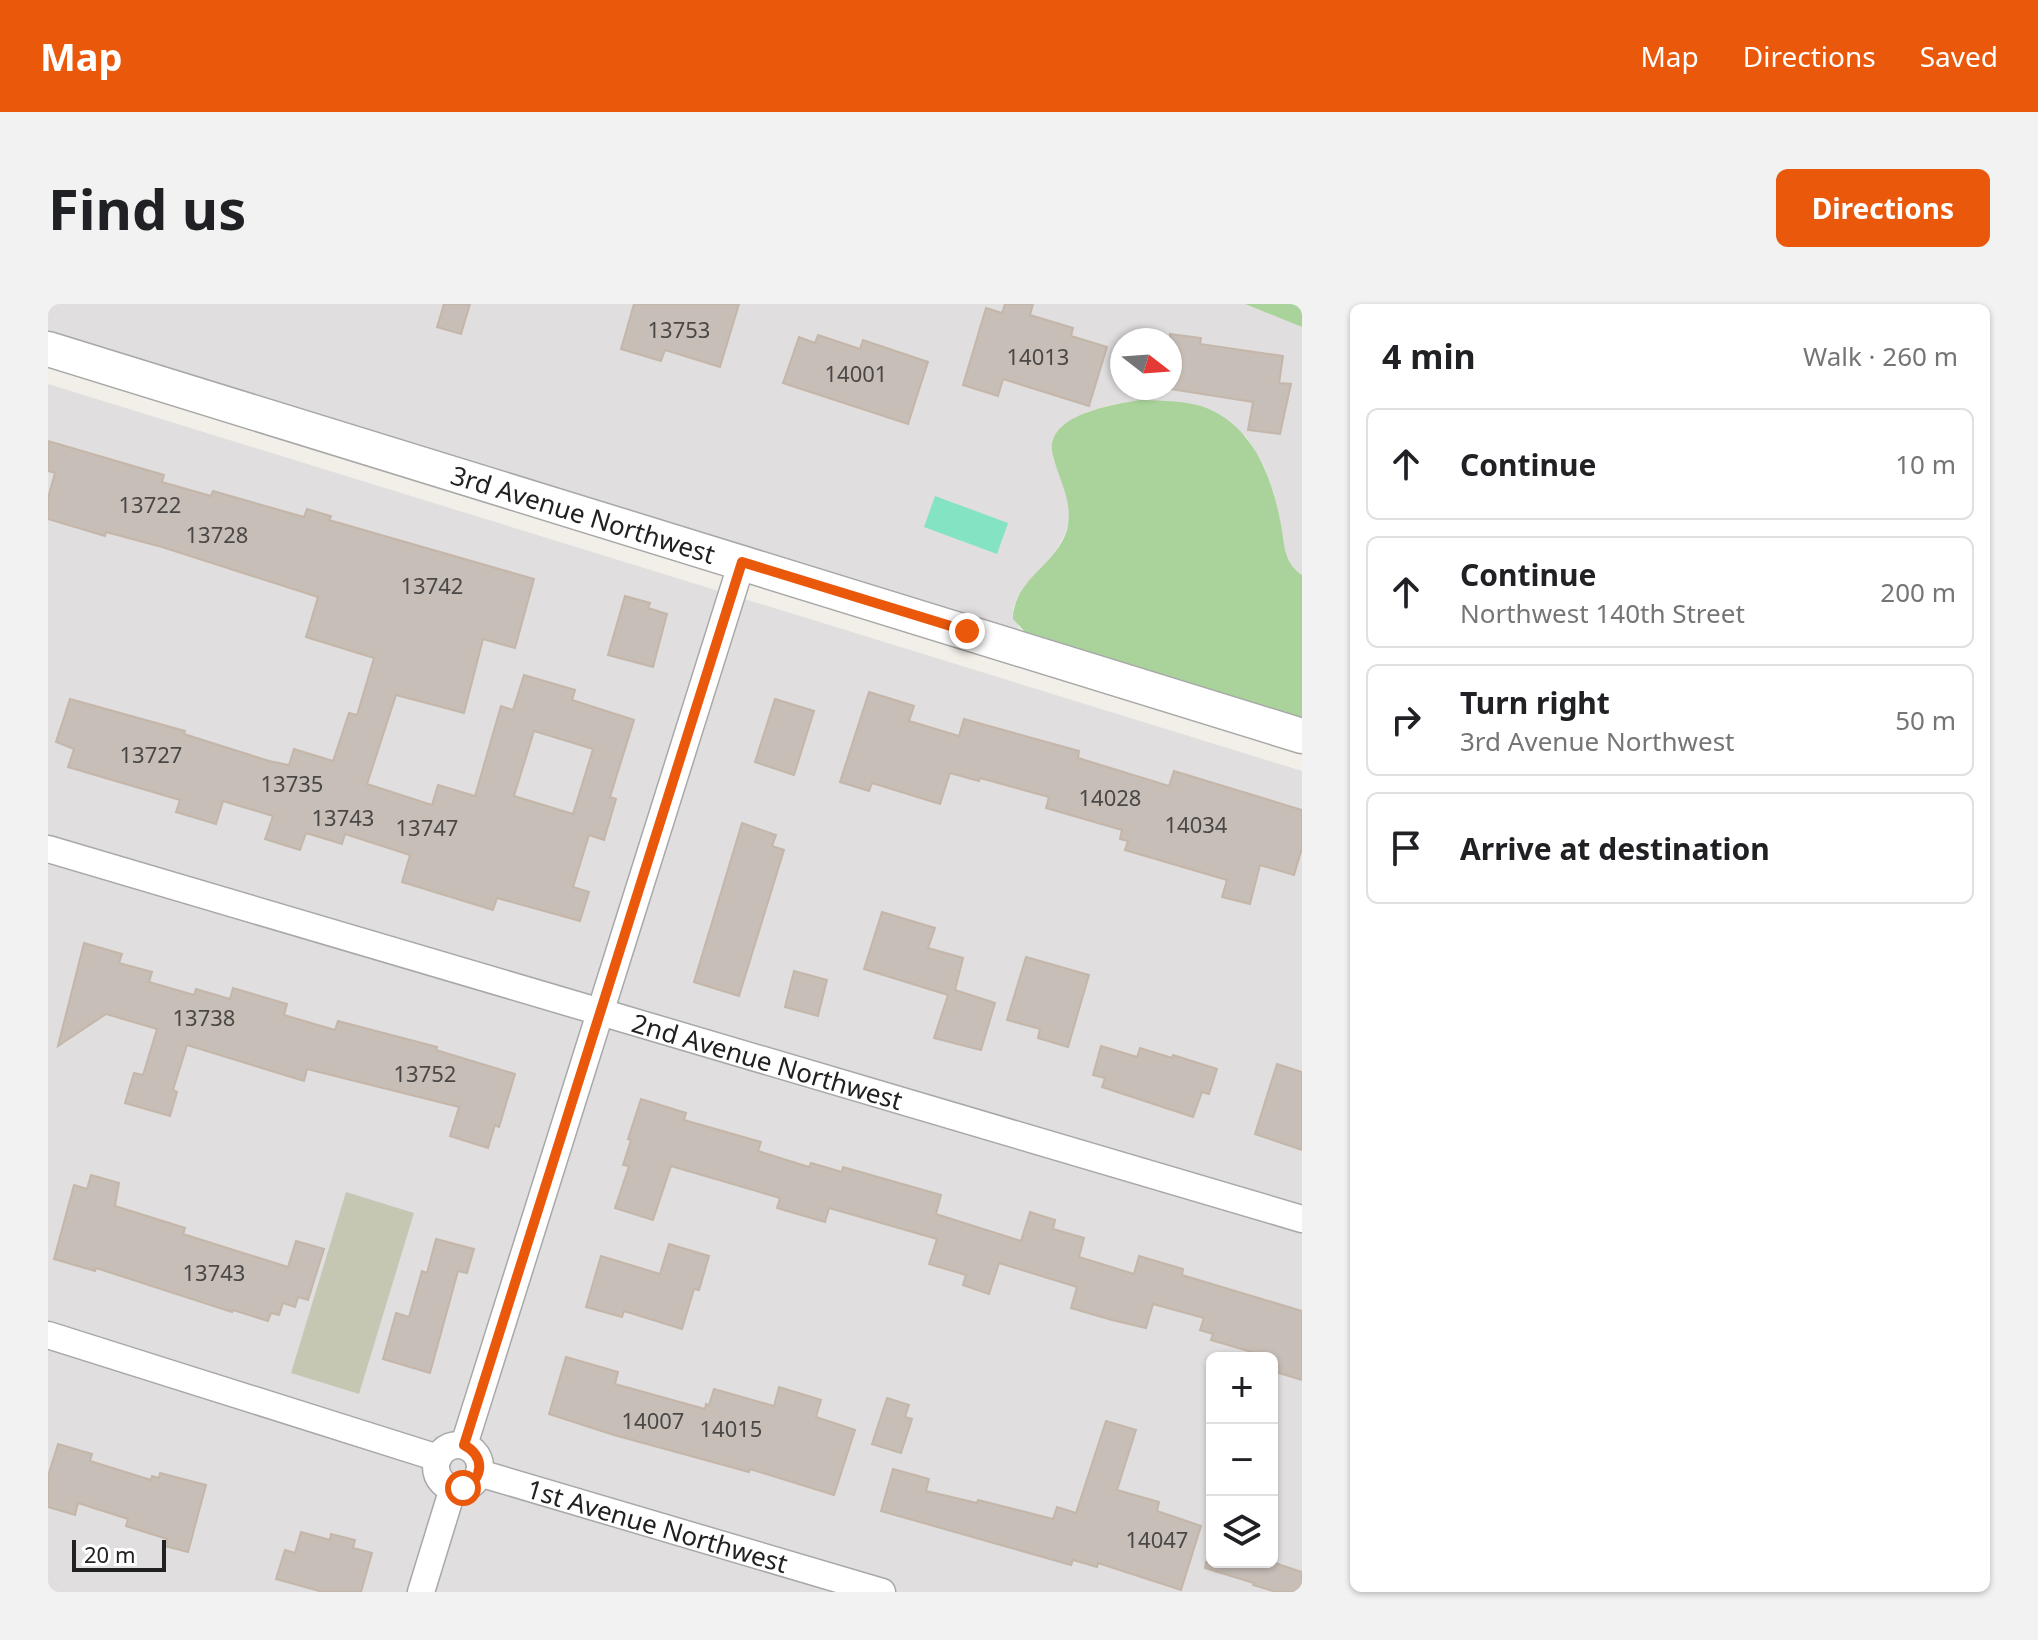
<!DOCTYPE html>
<html lang="en">
<head>
<meta charset="utf-8">
<style>
  :root { --surface:#fff; --page:#f2f2f2; --text:#202124; --muted:#757577; --line:#e0e0e0; --accent:#ea580c }
  body { margin:0; font-family:"Noto Sans",sans-serif; background:var(--page); color:var(--text) }
  .controls { position:absolute; right:24px; bottom:24px; display:grid; overflow:hidden; border-radius:12px; box-shadow:0 2px 6px #0004 }
  .controls button { width:72px; height:72px; display:grid; place-items:center; padding:0; border:0; border-bottom:2px solid var(--line); background:var(--surface); color:var(--text); font:40px sans-serif }
  .compass { position:absolute; left:1062px; top:24px; width:72px; height:72px; border-radius:50%; background:var(--surface); box-shadow:0 2px 6px #0004; rotate:107deg }
  .scale { position:absolute; left:24px; bottom:20px; width:94px; box-sizing:border-box; padding-left:8px; border:4px solid #212121; border-top:0; font-size:22px; line-height:28px; white-space:nowrap; color:#212121; -webkit-text-stroke:6px #fff; paint-order:stroke }
  .stop { position:absolute; width:24px; height:24px; margin:-18px; border:6px solid #ea580c; border-radius:50%; background:#fff }
  .stop.end { background:#ea580c; border-color:#fff; box-shadow:0 2px 8px #0008 }
  .list { margin:0; padding:0; list-style:none }
  h2 { display:flex; justify-content:space-between; align-items:center; height:104px; margin:0; padding:0 32px; font-size:34px }
  h2 small { font-size:26px; font-weight:400; color:var(--muted) }
  .list li { display:grid; grid-template-columns:52px 1fr auto; gap:24px; align-items:center; box-sizing:border-box; height:112px; margin:0 16px 16px; padding:0 16px; border:2px solid var(--line); border-radius:12px }
  .list b { display:block; font-size:30px; white-space:nowrap }
  .list p { margin:0; font-size:26px; white-space:nowrap; color:var(--muted) }
  .list em { font-size:26px; font-style:normal; color:var(--muted) }
  .icon { flex:none; width:44px; height:44px; fill:none; stroke:currentColor; stroke-width:2; stroke-linecap:round; stroke-linejoin:round }
  .map { position:relative; flex:none; width:1254px; height:1288px; overflow:hidden; border-radius:12px }
  header { display:flex; align-items:center; gap:48px; box-sizing:border-box; height:112px; padding:0 40px; background:var(--accent); color:#fff }
  header strong { font-size:38px }
  nav { display:flex; gap:44px; margin-inline-start:auto; font-size:28px }
  .intro { display:flex; align-items:center; justify-content:space-between; box-sizing:border-box; height:192px; padding:0 48px }
  h1 { margin:0; font-size:56px }
  .button { padding:20px 36px; border-radius:12px; background:var(--accent); color:#fff; font-size:28px; font-weight:700 }
  main { display:flex; gap:48px; padding:0 48px }
  aside { flex:1; background:var(--surface); border-radius:12px; box-shadow:0 2px 6px #0004 }
  .map>svg:first-child { display:block }
</style>
</head>
<body>
<header>
<strong>Map</strong>
<nav><a>Map</a><a>Directions</a><a>Saved</a></nav>
</header>
<div class="intro"><h1>Find us</h1><a class="button">Directions</a></div>
<main>
<div class="map">
<svg width="1254" height="1288" viewBox="0 0 1254 1288">
  <rect width="100%" height="100%" fill="#f2efe8"/>
  <g fill="#e0dede" fill-rule="evenodd">
    <path d="M0,0H1197L1254,23V271L1244,265L1238,254L1226,189L1216,162L1198,132L1093,96L1061,101L1040,108L1027,114L1005,136V154L1019,189L1022,211L1017,230L1007,248L970,292L965,304L971,324L977,328L0,31ZM1074,36H1122V84H1074Z"/>
    <path d="M0,80L1254,467V1288H0ZM1164,1054H1224V1258H1164Z"/>
  </g>
  <path fill="#c6c7b3" d="M298,888L366,909L311,1090L243,1069Z"/>
  <g fill="#a9d39b">
    <path d="M1197,0H1254V23Z"/>
    <path d="M1093,96C1114,97 1140,96 1161,105C1205,125 1223,170 1232,216C1237,238 1234,258 1254,271V414L977,328L965,315C965,277 1006,262 1018,229C1027,200 1012,179 1005,152C994,111 1066,100 1093,96Z"/>
  </g>
  <path fill="#84e3c2" d="M887,192L960,219L949,250L876,223Z"/>
  <g fill="#c7beb7" stroke="#c4b6a9" stroke-width="2" fill-rule="evenodd">
    <path d="M396,0H422L413,30L389,23Z"/>
    <path d="M586,0H691L672,63L617,46L613,57L573,45Z"/>
    <path d="M957,0H985L982,11L1025,24L1023,32L1059,43L1041,102L955,75L950,92L915,81L938,4L954,9Z"/>
    <path d="M1122,30L1153,34L1152,40L1235,52L1231,79L1243,80L1232,130L1200,126L1205,98L1122,85Z"/>
    <path d="M770,31L812,45L815,36L880,58L860,120L735,79L751,33L767,39Z"/>
    <path d="M0,137L116,171L114,178L163,192L165,187L256,213L259,205L283,212L281,216L486,275L467,344L435,335L416,409L348,391L319,480L384,501L390,481L427,492L453,402L465,406L476,371L527,386L524,396L586,416L562,493L568,495L556,536L541,531L525,583L541,588L532,617L449,594L445,606L354,578L362,551L297,530L294,540L258,529L252,546L217,535L225,512L175,497L168,520L128,508L132,496L20,463L26,445L8,438L22,395L137,427L136,430L221,457L241,461L246,445L285,457L301,409L309,411L326,354L258,333L270,293L114,243L58,228L57,232L0,215V194L7,169L0,167ZM486,427L545,445L525,510L466,492Z"/>
    <path d="M577,292L602,299L600,304L619,310L605,363L560,351Z"/>
    <path d="M821,388L866,402L861,417L911,432L916,415L1031,447L1030,454L1121,482L1126,467L1254,506V544L1246,571L1212,561L1202,600L1174,593L1179,576L1077,546L1080,537L1072,535L1074,526L998,504L1001,493L932,474L931,477L902,469L892,500L824,479L821,487L792,478Z"/>
    <path d="M727,395L766,407L746,471L707,458Z"/>
    <path d="M694,519L728,531L724,542L736,546L691,692L646,678Z"/>
    <path d="M834,608L887,624L880,644L915,654L907,686L947,699L933,746L886,734L900,691L816,665Z"/>
    <path d="M36,639L74,650L71,659L104,668L101,678L146,691L148,685L182,695L185,684L239,700L236,711L287,726L290,717L389,743L388,746L467,770L451,823L447,821L440,844L402,832L411,803L259,765L256,777L139,741L125,786L129,788L122,812L77,799L86,769L95,771L109,725L58,710L10,742Z"/>
    <path d="M978,653L1041,671L1020,743L990,734L992,725L959,716Z"/>
    <path d="M746,667L779,676L770,712L737,703Z"/>
    <path d="M1053,742L1089,753L1092,744L1124,754L1125,751L1169,765L1161,790L1154,788L1145,813L1054,783L1057,774L1045,771Z"/>
    <path d="M1229,760L1254,768V846L1207,830Z"/>
    <path d="M593,795L638,809L636,816L713,838L710,847L761,863L763,859L794,868L795,863L893,891L888,910L973,937L982,908L1007,916L1005,925L1036,934L1031,953L1086,970L1091,952L1135,965L1134,971L1254,1007V1076L1224,1067V1054L1221,1053L1163,1036L1165,1030L1152,1026L1156,1014L1105,1000L1098,1024L1064,1016L1023,1004L1029,983L951,959L941,990L915,981L918,971L881,960L889,935L781,904L777,918L729,904L732,894L623,862L605,916L567,904L581,862L575,861L583,836L580,835Z"/>
    <path d="M43,871L71,879L67,902L137,924L135,930L240,963L248,937L276,945L260,996L250,993L247,1003L235,999L231,1011L223,1009L220,1017L185,1006L184,1008L48,964L47,967L6,955L26,881L39,885Z"/>
    <path d="M388,935L426,945L419,969L410,967L382,1069L335,1055L348,1009L361,1013L374,967L379,969Z"/>
    <path d="M621,940L661,952L651,986L646,985L634,1025L576,1007L574,1013L538,1003L553,952L612,970Z"/>
    <path d="M518,1053L570,1068L567,1080L657,1105L658,1100L661,1101L666,1085L726,1102L731,1083L773,1096L768,1113L807,1126L786,1191L702,1165L701,1168L566,1131L501,1110Z"/>
    <path d="M839,1094L861,1101L857,1113L864,1115L853,1149L824,1140Z"/>
    <path d="M1058,1117L1088,1126L1069,1186L1111,1198L1109,1207L1153,1222L1133,1286L1050,1259L1049,1263L1025,1256L1023,1261L833,1207L845,1165L881,1175L878,1187L929,1199L930,1196L1005,1215L1009,1203L1028,1209Z"/>
    <path d="M10,1140L44,1150L42,1157L103,1176L104,1172L111,1174L112,1169L158,1181L140,1248L117,1242L119,1235L78,1222L80,1215L30,1199L27,1211L0,1203V1172Z"/>
    <path d="M253,1228L282,1236L283,1230L307,1236L305,1244L324,1249L313,1288H275L228,1275L237,1246L247,1249Z"/>
    <path d="M1158,1258H1224L1254,1268V1288H1228L1205,1281L1206,1279L1157,1264Z"/>
  </g>
  <g fill="none" stroke-linecap="round" stroke-linejoin="round">
    <g stroke="#a8a8a8" stroke-width="29">
      <g id="minor">
        <path id="s1" d="M0,545L1254,915"/>
        <path d="M0,1031L390,1154"/>
        <path d="M416,1141L694,258"/>
        <circle cx="410" cy="1163" r="22"/>
        <path id="s2" d="M431,1169L834,1288"/>
        <path d="M373,1288L405,1184"/>
      </g>
    </g>
    <g stroke="#a8a8a8" stroke-width="37">
      <g id="tertiary">
        <path id="s3" d="M0,45L1254,432"/>
      </g>
    </g>
    <use href="#minor" stroke="#fff" stroke-width="26"/>
    <use href="#tertiary" stroke="#fff" stroke-width="34"/>
  </g>
  <g fill="none" stroke-linecap="round" stroke-linejoin="round">
    <path stroke="#ea580c" stroke-width="10" d="M415,1184C436,1175 437,1152 416,1141L694,258L919,327"/>
  </g>
  <g text-anchor="middle" dominant-baseline="central" stroke-width="7" stroke-linejoin="round" paint-order="stroke">
    <g font-size="22" fill="#4a4846">
      <text x="631" y="25">13753</text>
      <text x="990" y="52">14013</text>
      <text x="808" y="69">14001</text>
      <text x="102" y="200">13722</text>
      <text x="169" y="230">13728</text>
      <text x="384" y="281">13742</text>
      <text x="103" y="450">13727</text>
      <text x="244" y="479">13735</text>
      <text x="1062" y="493">14028</text>
      <text x="295" y="513">13743</text>
      <text x="1148" y="520">14034</text>
      <text x="379" y="523">13747</text>
      <text x="156" y="713">13738</text>
      <text x="377" y="769">13752</text>
      <text x="166" y="968">13743</text>
      <text x="605" y="1116">14007</text>
      <text x="683" y="1124">14015</text>
      <text x="1109" y="1235">14047</text>
    </g>
    <g font-size="26" fill="#212121" stroke="#fff">
      <text stroke="none"><textPath href="#s3" startOffset="560">3rd Avenue Northwest</textPath></text>
      <text stroke="none"><textPath href="#s1" startOffset="750">2nd Avenue Northwest</textPath></text>
      <text stroke="none"><textPath href="#s2" startOffset="186">1st Avenue Northwest</textPath></text>
    </g>
  </g>
</svg>
<div class="controls">
<button>+</button>
<button>−</button>
<button><svg class="icon" aria-label="layers" viewBox="0 0 24 24"><path d="M12 4l9 5-9 5-9-5zM3 14l9 5 9-5"/></svg></button>
</div>
<svg class="compass" viewBox="-18 -18 36 36"><path d="M0-13l5 13h-10z" fill="#e53935"/><path d="M0 13l5-13h-10z" fill="#757577"/></svg>
<div class="scale">20 m</div>
<div class="stop" style="left:415px;top:1184px"></div>
<div class="stop end" style="left:919px;top:327px"></div>
</div>
<aside>
<h2>4 min<small>Walk · 260 m</small></h2>
<ul class="list">
<li><svg class="icon" aria-label="ahead" viewBox="0 0 24 24"><path d="M12 20V5M6 11l6-6 6 6"/></svg><div><b>Continue</b></div><em>10 m</em></li>
<li><svg class="icon" aria-label="ahead" viewBox="0 0 24 24"><path d="M12 20V5M6 11l6-6 6 6"/></svg><div><b>Continue</b><p>Northwest 140th Street</p></div><em>200 m</em></li>
<li><svg class="icon" aria-label="right" viewBox="0 0 24 24"><path d="M7 20v-9h11M14 6l5 5-5 5"/></svg><div><b>Turn right</b><p>3rd Avenue Northwest</p></div><em>50 m</em></li>
<li><svg class="icon" aria-label="arrive" viewBox="0 0 24 24"><path d="M6 21V4h12l-3 4 3 4H6"/></svg><div><b>Arrive at destination</b></div></li>
</ul>
</aside>
</main>
</body>
</html>
